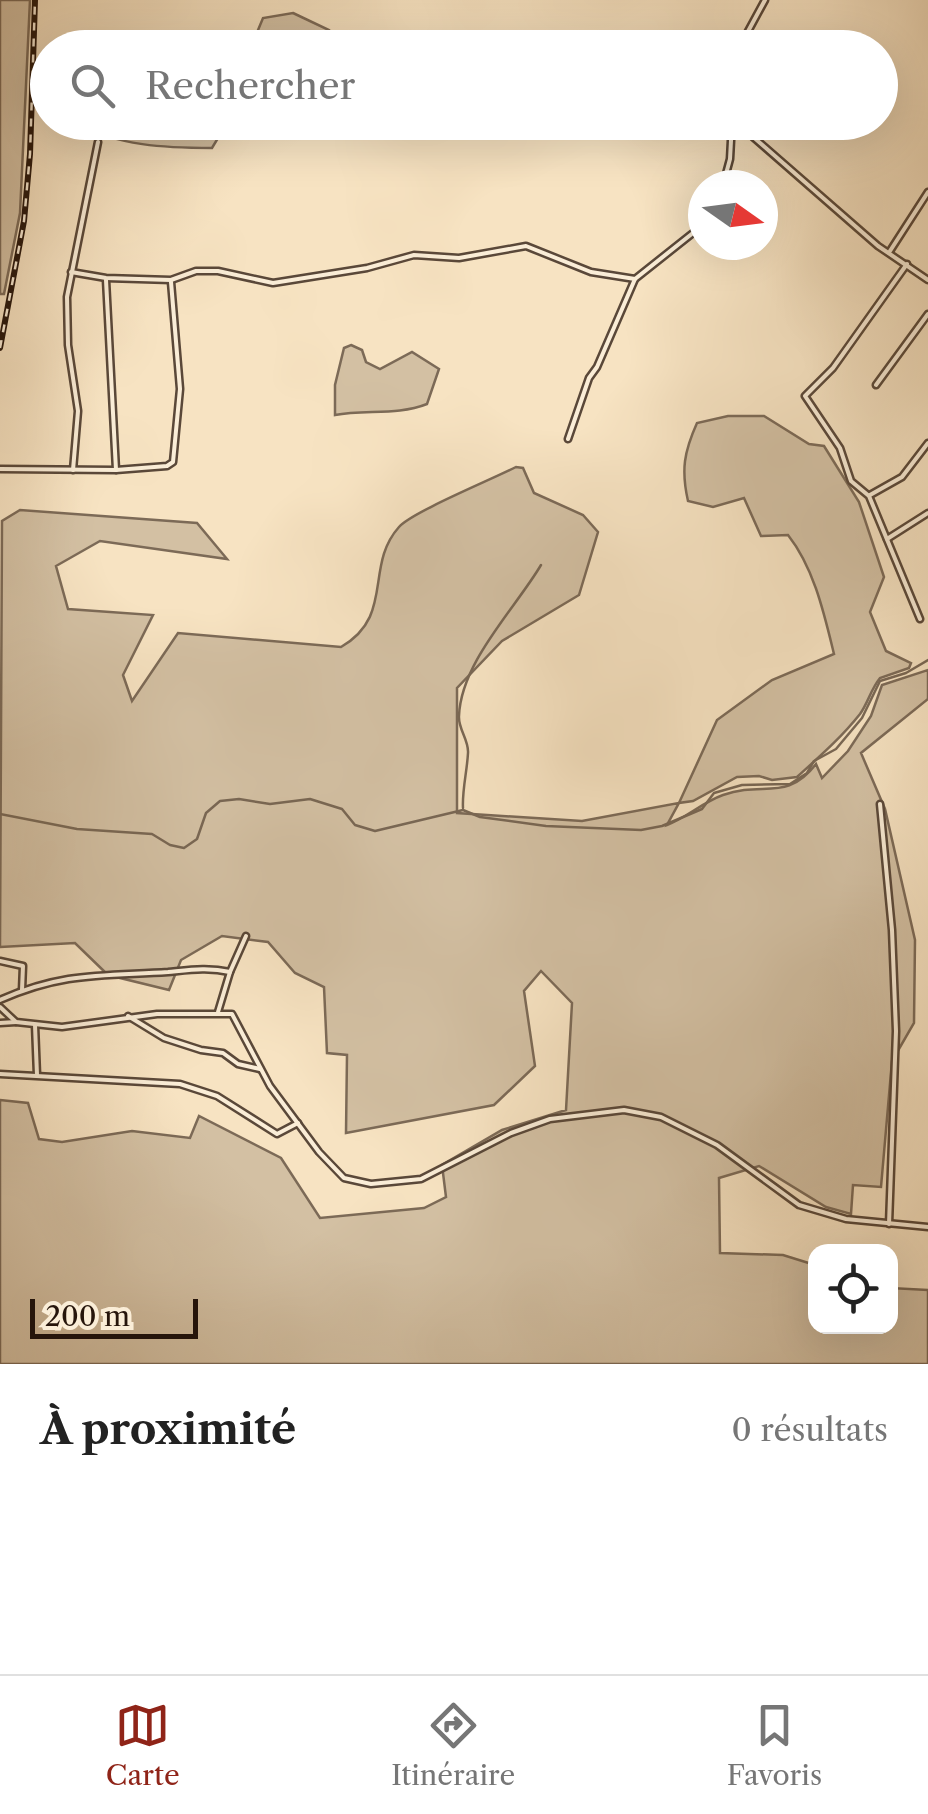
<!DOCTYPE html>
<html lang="fr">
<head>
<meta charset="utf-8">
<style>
  :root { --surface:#fff; --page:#f6f6f6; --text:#222; --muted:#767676; --line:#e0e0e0; --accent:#8f2418 }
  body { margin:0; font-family:"Libre Caslon Text",serif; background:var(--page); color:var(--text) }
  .controls { position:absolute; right:30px; bottom:30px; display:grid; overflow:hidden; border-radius:20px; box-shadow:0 10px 40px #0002 }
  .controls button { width:90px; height:90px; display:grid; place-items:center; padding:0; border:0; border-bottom:2px solid var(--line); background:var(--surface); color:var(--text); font:50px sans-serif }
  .compass { position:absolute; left:688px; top:170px; width:90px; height:90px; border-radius:50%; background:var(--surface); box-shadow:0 10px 40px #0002; rotate:104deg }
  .scale { position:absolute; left:30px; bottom:25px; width:168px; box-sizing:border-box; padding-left:10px; border:5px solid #26150b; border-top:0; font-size:28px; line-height:35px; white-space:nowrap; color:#26150b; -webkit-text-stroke:8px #faedd7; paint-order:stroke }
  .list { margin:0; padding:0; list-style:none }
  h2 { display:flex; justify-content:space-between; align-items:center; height:130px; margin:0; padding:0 40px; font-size:42px }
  h2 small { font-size:32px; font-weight:400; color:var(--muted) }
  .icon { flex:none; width:55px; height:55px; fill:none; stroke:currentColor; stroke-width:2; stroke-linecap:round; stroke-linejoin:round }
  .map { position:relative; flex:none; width:928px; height:1364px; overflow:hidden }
  .search { position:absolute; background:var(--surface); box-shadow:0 10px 40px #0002; left:30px; right:30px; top:30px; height:110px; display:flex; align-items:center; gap:25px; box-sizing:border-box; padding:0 35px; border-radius:55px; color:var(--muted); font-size:38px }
  .sheet { height:310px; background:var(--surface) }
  nav { display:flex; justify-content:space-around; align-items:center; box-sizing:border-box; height:140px; border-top:2px solid var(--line); background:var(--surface); font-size:28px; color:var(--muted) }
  nav a { display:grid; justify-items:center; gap:5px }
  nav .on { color:var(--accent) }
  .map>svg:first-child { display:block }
</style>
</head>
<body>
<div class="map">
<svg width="928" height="1364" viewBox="0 0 928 1364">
  <rect width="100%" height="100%" fill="#f7e3c2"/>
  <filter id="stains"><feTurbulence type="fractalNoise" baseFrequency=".002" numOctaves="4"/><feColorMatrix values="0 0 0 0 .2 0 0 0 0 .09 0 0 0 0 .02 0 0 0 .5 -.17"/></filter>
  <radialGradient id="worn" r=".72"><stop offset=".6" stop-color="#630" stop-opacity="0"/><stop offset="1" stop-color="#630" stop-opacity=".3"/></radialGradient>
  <g fill="#d3c0a3" stroke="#7c6a57" stroke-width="2.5">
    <path d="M0,0H30L20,213L4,294H0Z"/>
    <path d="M293,13L329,30L347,47H251L263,18Z"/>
    <path d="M78,123H227L212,148C167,148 116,146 78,123Z"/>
    <path d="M351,345L362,350L366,362L380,369L412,352L439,369L427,404C397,416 365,409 335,415V385L344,348Z"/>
    <path d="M728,416H764L809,444L824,446L859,502L884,577L870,612L886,651L911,663L909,668L880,678C871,689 868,703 860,714C841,738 819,757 797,777L772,780L759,776L737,777L693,801L679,803L667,825C686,818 703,802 723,795C763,780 786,803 816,764L822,778L848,751L871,716L882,685L928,670V699L861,753L885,809L915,940L914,1023L892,1061L881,1187L853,1185L851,1214L826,1207L759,1166L719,1178L720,1253L783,1255L815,1265L816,1326H890L891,1288L928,1290V1364H0V1100L28,1103L39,1139L62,1142L132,1131L190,1138L199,1116L281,1158L320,1218L424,1208L446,1197L442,1165L502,1130L566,1110L572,1003L541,971L524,991L535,1066L494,1105L346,1133L347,1055L327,1053L324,987L295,973L268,942L222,936L181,960L169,990L108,975L75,943L0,947L2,521L20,510L197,523L227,559L100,541L56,566L68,609L153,615L123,675L132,701L178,633L341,647C395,616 364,566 399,527C412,512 493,479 516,467L523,468L534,493L583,515L598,532L579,595L502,641L457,688V813L582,821L679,803L717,720L772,680L834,654C824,613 814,568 788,535L761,536L744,498L713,507L688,501C681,470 684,452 697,423Z"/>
  </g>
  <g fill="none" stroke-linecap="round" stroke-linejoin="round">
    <g stroke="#796754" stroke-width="2.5">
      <path d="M463,808C462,790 467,772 468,753C469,740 458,729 459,716C461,662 515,609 541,565"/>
      <path d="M0,814L77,829L152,834L170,845L184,848L197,839L206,813L220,801L239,799L270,804L310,799L342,809L355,825L375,831L463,810L480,817L546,826L641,830L662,826L702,809L714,793L742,785L790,784L807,773L814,761L836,749L862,718L880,681L906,673L928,660"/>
    </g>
    <g stroke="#5a4839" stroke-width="9">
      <g id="street">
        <path d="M739,48L765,0"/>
        <path d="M736,122L878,246L928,280"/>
        <path d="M723,185L730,159L732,122"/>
        <path d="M890,251L928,192"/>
        <path d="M907,264L833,368L805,396L840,448L851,481L869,496L920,619"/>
        <path d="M71,272L106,278L171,280L196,271H218L273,283L367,268L414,255L459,258L526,246L591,272L635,279"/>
        <path d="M106,280L116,470"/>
        <path d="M876,385L928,314"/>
        <path d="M568,439L589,378L597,367L635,279L703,225"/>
        <path d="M0,469L116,470L167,466L173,462L180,389L171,282"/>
        <path d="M73,470L78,411L68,345L67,297L98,142"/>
        <path d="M870,495L902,477L928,443"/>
        <path d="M887,539L928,513"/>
        <path d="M880,804L892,930L896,1031L889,1224"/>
        <path d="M0,961L23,966L22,990"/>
        <path d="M0,1000C62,972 103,976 168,972C189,970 208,967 230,972"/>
        <path d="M0,1007L16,1022L62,1027L157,1014H232L270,1086L319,1152L344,1178L371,1184L421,1179L511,1133L550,1119L624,1110L661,1117L717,1145L799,1205L846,1219L928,1227"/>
        <path d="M218,1012L230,972L246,936"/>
        <path d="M128,1016L164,1038L201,1050L223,1053L238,1064L260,1069"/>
        <path d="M0,1023L16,1022"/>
        <path d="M35,1025L37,1075"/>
        <path d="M0,1074L180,1084L217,1096L277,1134L298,1123"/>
      </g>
    </g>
    <use href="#street" stroke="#faedd7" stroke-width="4"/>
    <g stroke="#26150b" stroke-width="6">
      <path id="rail" d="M0,348L24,221L30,154L35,0"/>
    </g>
    <use href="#rail" stroke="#faedd7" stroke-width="2.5" stroke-dasharray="8" stroke-linecap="butt"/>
  </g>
  <rect width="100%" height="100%" filter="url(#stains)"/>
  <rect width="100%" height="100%" fill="url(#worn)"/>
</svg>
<div class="controls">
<button><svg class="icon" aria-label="locate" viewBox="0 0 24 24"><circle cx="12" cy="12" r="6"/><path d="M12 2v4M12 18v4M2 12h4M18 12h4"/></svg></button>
</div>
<svg class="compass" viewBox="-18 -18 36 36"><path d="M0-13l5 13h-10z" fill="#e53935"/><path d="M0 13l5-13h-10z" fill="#767676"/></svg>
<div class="scale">200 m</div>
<div class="search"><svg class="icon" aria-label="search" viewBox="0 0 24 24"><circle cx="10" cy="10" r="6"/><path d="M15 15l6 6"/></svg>Rechercher</div>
</div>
<section class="sheet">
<h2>À proximité<small>0 résultats</small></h2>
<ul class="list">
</ul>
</section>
<nav>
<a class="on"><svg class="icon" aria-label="map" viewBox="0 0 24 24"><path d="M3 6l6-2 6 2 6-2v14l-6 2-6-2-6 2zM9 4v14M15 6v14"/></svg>Carte</a>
<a><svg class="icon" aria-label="directions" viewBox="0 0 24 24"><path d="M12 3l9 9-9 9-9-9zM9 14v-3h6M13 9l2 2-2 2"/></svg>Itinéraire</a>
<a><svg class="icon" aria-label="saved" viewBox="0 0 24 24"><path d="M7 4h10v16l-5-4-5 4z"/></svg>Favoris</a>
</nav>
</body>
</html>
